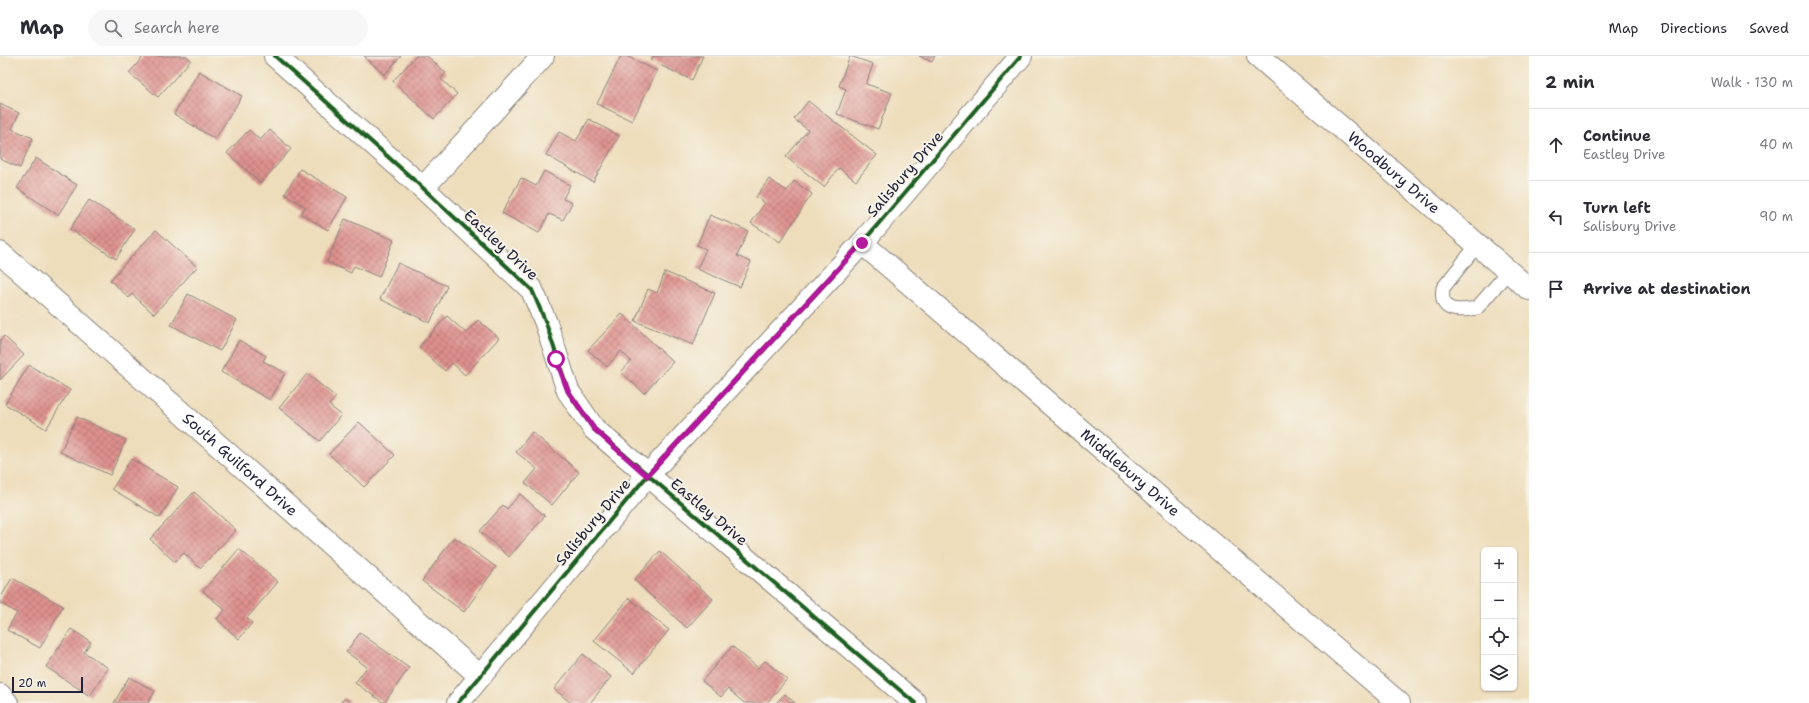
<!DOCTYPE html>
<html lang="en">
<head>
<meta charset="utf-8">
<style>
  :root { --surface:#fff; --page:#f7f7f7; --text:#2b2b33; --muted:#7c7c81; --line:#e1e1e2 }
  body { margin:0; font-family:"Shantell Sans",sans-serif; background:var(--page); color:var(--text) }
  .controls { position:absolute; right:12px; bottom:12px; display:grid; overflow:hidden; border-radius:6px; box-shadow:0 1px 3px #0004 }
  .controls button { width:36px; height:36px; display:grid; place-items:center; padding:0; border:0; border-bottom:1px solid var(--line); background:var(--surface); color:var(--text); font:20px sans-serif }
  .scale { position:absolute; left:12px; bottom:10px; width:71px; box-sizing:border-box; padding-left:4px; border:2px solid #22223b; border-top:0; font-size:11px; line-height:14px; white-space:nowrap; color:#22223b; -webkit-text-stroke:3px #f7f3e8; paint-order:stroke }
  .stop { position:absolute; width:12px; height:12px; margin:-9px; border:3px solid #b5179e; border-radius:50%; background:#fff }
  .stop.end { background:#b5179e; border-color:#fff; box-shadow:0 1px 4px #0008 }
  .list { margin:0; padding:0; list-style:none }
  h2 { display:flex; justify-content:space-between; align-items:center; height:52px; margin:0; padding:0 16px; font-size:17px }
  h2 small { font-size:13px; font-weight:400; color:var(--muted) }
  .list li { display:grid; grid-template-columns:26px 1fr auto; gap:12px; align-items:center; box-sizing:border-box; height:72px; padding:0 16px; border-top:1px solid var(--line) }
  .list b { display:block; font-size:15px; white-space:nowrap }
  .list p { margin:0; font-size:13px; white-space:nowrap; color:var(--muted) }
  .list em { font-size:13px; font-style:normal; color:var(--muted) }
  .icon { flex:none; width:22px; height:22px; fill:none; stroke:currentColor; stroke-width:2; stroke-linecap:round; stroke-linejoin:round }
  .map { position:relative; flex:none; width:1529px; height:647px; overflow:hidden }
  header { display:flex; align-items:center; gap:24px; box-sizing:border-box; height:56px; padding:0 20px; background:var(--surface); border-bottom:1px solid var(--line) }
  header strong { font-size:19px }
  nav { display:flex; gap:22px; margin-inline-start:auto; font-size:14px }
  .search { width:280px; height:36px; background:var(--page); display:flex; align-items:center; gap:10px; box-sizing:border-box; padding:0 14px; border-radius:22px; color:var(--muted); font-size:15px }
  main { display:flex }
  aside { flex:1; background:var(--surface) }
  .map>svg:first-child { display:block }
</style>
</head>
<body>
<header>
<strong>Map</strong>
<div class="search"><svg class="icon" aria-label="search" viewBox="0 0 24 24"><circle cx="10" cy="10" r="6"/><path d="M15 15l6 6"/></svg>Search here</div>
<nav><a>Map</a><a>Directions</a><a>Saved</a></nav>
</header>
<main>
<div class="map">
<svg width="1529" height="647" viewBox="0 0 1529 647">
  <defs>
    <pattern id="building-cross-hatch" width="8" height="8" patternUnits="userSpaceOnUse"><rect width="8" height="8" fill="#de918e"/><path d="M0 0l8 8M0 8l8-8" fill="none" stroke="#b47675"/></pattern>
  </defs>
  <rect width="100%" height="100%" fill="#f7f3e8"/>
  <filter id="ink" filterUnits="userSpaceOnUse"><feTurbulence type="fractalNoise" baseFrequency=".025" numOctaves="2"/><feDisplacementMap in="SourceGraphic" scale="8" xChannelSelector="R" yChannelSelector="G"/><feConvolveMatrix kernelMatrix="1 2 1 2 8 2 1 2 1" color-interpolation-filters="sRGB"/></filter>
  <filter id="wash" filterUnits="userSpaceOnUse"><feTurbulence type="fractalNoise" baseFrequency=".012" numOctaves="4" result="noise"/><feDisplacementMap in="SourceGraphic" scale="16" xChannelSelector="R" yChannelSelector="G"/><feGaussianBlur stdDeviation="0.9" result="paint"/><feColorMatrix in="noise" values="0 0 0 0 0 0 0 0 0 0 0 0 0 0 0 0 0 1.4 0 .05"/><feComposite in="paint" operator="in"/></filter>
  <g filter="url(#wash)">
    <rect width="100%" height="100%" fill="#edb"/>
    <g id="blocks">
      <g fill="url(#building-cross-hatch)">
        <path d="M144,0H186L191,4L158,41L129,17Z"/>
        <path d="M364,0H401L384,19Z"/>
        <path d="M416,0H427L446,17L441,23L457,38L434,63L393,25Z"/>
        <path d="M621,0H626L657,15L632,65L597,48Z"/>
        <path d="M653,0H703L692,24L651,5Z"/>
        <path d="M850,0L873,8L866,28L892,37L878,73L837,58L846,33L839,30Z"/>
        <path d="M919,0H935L932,6Z"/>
        <path d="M199,15L242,40L215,83L174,58Z"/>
        <path d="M808,45L877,99L856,125L839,112L824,131L786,101L808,74L794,63Z"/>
        <path d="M0,48L19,57L12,73L33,82L20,112L0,103Z"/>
        <path d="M589,63L619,80L593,126L546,99L559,76L576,85Z"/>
        <path d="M249,74L260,84L270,74L291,93L261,127L227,97Z"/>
        <path d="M36,102L77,129L58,159L17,132Z"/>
        <path d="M300,113L347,141L328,174L301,158L305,151L285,138Z"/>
        <path d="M544,115L570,129L563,143L572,147L563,164L549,158L539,177L502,157L521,122L536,130Z"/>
        <path d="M769,123L787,135L794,125L812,138L780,186L751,167L765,147L756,141Z"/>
        <path d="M89,144L135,173L116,203L70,173Z"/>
        <path d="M710,159L748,175L737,200L751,206L740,231L697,213L706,193L697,189Z"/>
        <path d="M345,163L394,184L379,221L354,210L351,217L327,206Z"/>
        <path d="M156,174L197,211L154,258L132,238L129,242L110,224Z"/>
        <path d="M398,207L447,230L430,267L380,243Z"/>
        <path d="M665,216L715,237L693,289L635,265L648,233L657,237Z"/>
        <path d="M188,238L237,264L220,295L171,269Z"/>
        <path d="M622,258L673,306L644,337L621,316L631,305L621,295L607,311L588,294Z"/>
        <path d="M447,260L466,277L478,264L499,282L465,319L452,307L445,315L419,291Z"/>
        <path d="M4,280L24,299L0,324V284Z"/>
        <path d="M239,284L266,300L263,305L285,317L270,344L221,316Z"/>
        <path d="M29,309L70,334L46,373L5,348Z"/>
        <path d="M307,318L336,341L329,349L341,359L320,385L279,352Z"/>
        <path d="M77,361L126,384L110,419L60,396Z"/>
        <path d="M359,366L395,399L364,431L329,398Z"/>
        <path d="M532,376L579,416L552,449L525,427L537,413L516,396Z"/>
        <path d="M131,403L178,431L160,462L112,433Z"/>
        <path d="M194,436L236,474L200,512L184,497L175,506L150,483Z"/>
        <path d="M520,438L545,460L509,501L480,475L503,449L507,453Z"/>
        <path d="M454,481L496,511L464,556L422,525Z"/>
        <path d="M239,493L278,526L247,562L252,567L239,583L217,563L225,554L203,535Z"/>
        <path d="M660,495L713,543L687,572L634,524Z"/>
        <path d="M12,522L63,550L40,592L7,574L17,557L0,547V543Z"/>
        <path d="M629,542L669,574L634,617L594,585Z"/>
        <path d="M71,573L91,586L84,596L108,612L90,640L46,611Z"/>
        <path d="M360,577L409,612L384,647L355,627L367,611L346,596Z"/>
        <path d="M732,590L758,612L765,605L787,623L767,647H744L728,633L721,641L702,625Z"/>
        <path d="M583,598L611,621L590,647H571L554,633Z"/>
        <path d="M129,621L155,635L148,647H114Z"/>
        <path d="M785,638L795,647H776Z"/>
        <path d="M345,642L351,647H340Z"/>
      </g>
    </g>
  </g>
  <g filter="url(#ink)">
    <use href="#blocks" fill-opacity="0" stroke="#88807b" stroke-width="1"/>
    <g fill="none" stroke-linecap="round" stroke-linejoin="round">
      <g stroke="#88807b" stroke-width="15">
        <path id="lane" d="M1477,189L1443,232C1439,258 1460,255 1477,252L1508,216"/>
      </g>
      <g stroke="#88807b" stroke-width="24">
        <g id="street">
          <path d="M275,0L423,132L532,234L546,267L568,335L594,373L915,647"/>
          <path id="s1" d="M1258,0L1529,233"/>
          <path d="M423,132L543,0"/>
          <path id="s2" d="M862,187L1399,647"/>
          <path id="s3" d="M0,197L480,620"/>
          <path d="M0,639L7,647"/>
          <path d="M458,647L647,420L862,187L1021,0"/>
        </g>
      </g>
      <use href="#lane" stroke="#fff" stroke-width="13"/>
      <use href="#street" stroke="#fff" stroke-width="22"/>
      <g stroke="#f7f3e8" stroke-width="6">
        <g id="cycleway">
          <path d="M275,0L423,132L532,234L546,267L568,335L594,373L915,647"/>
          <path d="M458,647L647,420L862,187L1021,0"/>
        </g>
      </g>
      <use href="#cycleway" stroke="#1b5e20" stroke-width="4"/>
    </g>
  </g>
  <g fill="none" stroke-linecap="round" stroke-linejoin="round" filter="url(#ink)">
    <path stroke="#b5179e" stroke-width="5" d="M556,303L568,335L594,373L647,420L862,187"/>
  </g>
  <g text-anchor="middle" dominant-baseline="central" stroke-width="4" stroke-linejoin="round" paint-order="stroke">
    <g font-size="15" fill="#22223b" stroke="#f7f3e8">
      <text stroke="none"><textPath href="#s1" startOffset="179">Woodbury Drive</textPath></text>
      <text transform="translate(905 118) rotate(-49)">Salisbury Drive</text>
      <text transform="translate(501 189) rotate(43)">Eastley Drive</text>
      <text stroke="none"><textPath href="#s3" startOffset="320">South Guilford Drive</textPath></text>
      <text stroke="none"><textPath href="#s2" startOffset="353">Middlebury Drive</textPath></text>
      <text transform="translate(709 456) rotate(40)">Eastley Drive</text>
      <text transform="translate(593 466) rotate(-50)">Salisbury Drive</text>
    </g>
  </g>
</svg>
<div class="controls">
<button>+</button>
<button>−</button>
<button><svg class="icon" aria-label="locate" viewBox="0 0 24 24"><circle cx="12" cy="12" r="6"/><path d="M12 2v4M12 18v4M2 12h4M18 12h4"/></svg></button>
<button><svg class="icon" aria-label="layers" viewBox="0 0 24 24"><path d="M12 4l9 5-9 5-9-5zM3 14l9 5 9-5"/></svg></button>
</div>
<div class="scale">20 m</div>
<div class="stop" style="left:556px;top:303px"></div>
<div class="stop end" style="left:862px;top:187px"></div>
</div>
<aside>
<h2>2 min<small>Walk · 130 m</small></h2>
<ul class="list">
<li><svg class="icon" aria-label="ahead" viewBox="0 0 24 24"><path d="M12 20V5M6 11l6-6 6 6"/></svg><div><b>Continue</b><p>Eastley Drive</p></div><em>40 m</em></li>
<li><svg class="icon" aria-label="left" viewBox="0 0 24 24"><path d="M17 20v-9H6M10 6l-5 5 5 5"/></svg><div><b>Turn left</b><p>Salisbury Drive</p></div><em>90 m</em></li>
<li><svg class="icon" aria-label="arrive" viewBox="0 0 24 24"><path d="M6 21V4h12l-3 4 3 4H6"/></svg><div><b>Arrive at destination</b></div></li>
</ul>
</aside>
</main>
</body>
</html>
